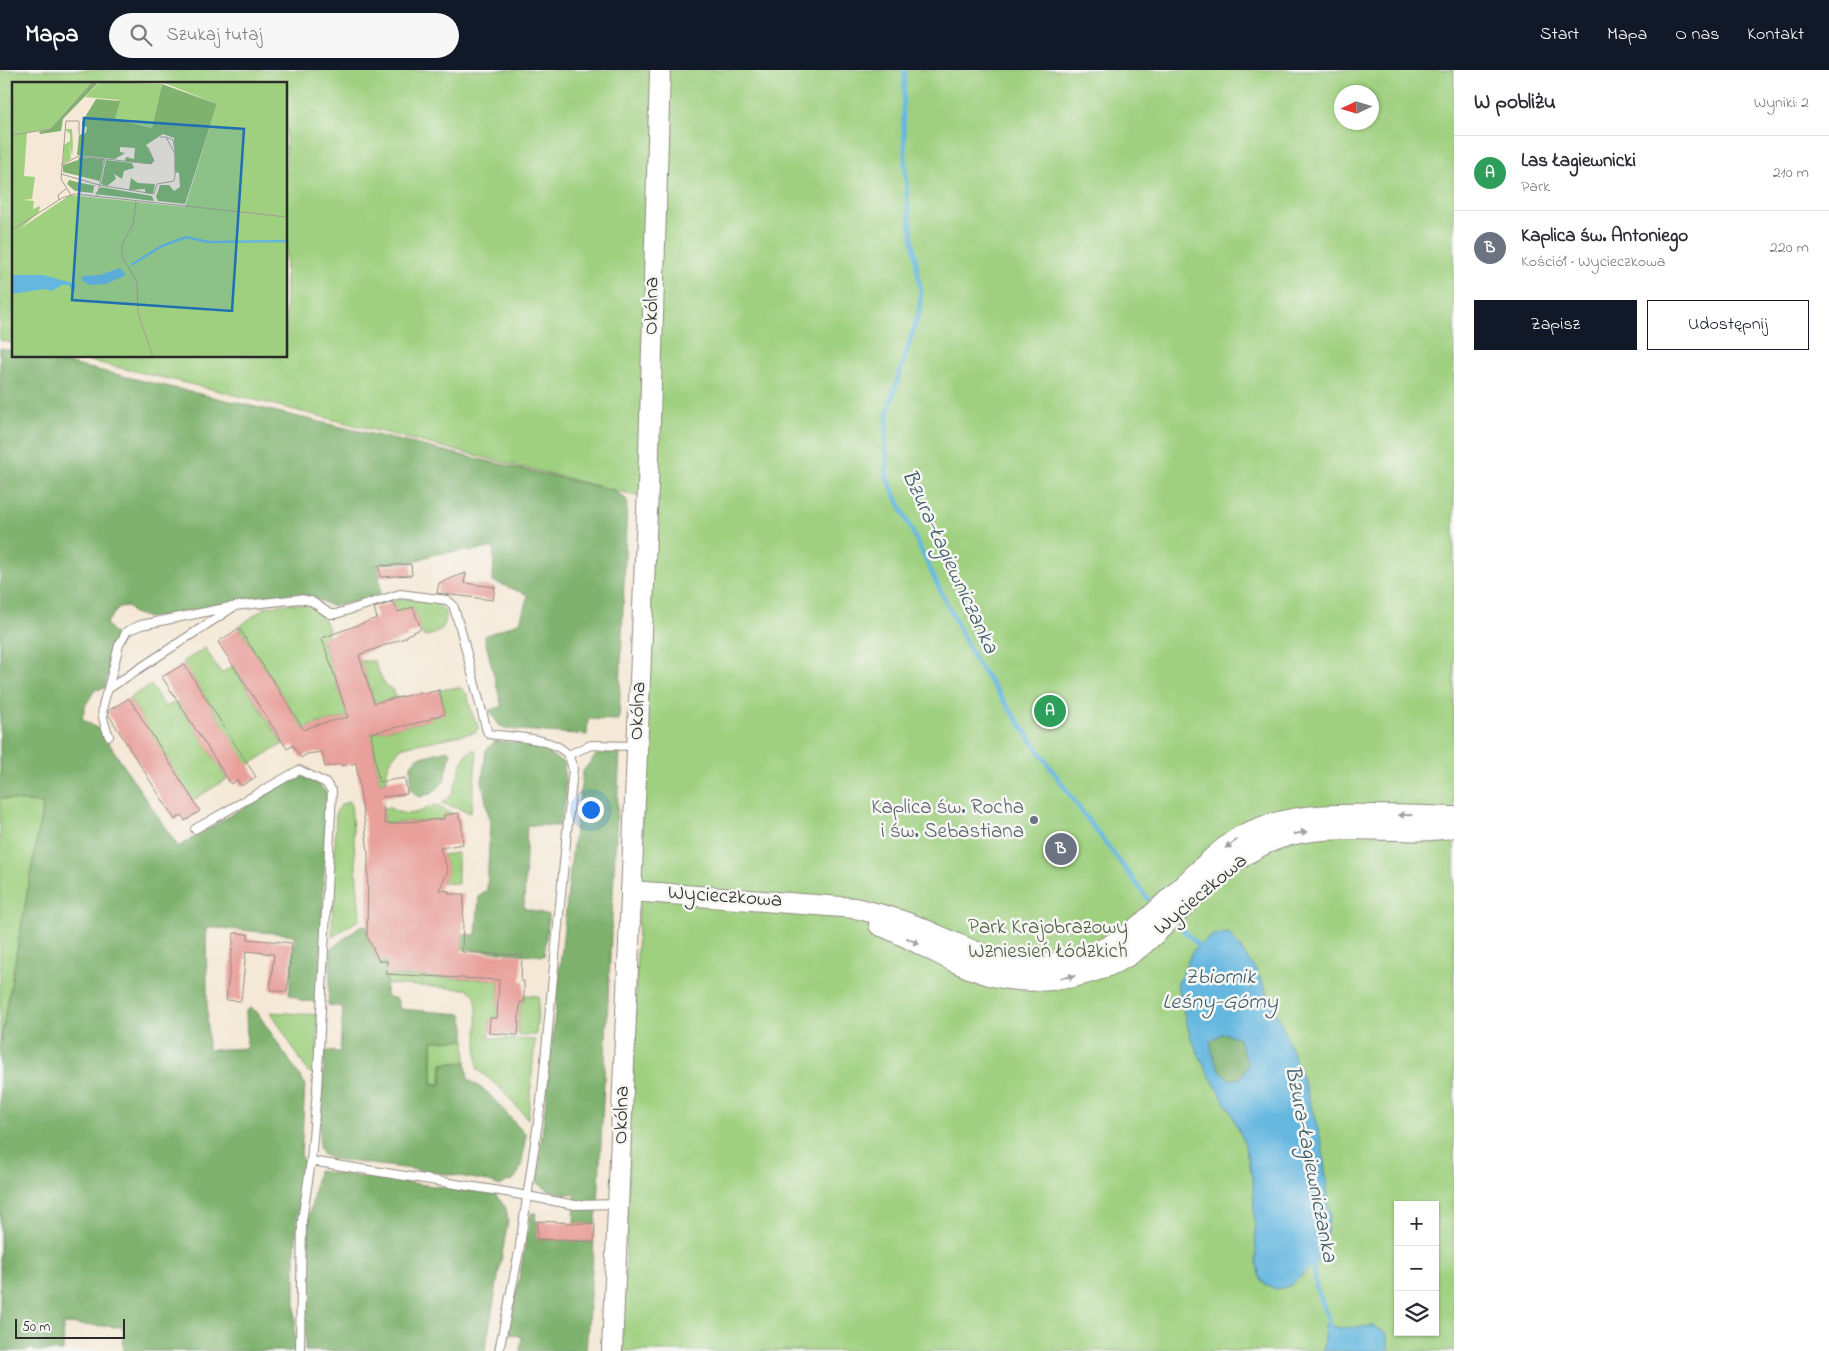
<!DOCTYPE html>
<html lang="pl">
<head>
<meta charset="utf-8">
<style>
  :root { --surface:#fff; --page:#f7f7f7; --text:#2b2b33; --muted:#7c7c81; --line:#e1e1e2; --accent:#111827 }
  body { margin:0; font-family:"Indie Flower",sans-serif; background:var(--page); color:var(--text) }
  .controls { position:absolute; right:15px; bottom:15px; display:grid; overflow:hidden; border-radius:0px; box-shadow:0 1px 4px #0004 }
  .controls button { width:45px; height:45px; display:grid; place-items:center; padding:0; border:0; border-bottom:1px solid var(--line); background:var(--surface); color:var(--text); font:25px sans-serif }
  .compass { position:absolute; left:1334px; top:15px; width:45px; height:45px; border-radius:50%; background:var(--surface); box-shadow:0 1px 4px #0004; rotate:266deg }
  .scale { position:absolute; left:15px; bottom:12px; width:110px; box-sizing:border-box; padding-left:5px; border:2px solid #2b2b2b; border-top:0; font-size:14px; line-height:18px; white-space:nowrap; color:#2b2b2b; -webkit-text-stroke:4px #f6f6f2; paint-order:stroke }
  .you { position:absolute; left:590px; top:739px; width:18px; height:18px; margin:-12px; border:4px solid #fff; border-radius:50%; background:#1a73e8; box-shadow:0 0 0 8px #1a73e833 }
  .badge { display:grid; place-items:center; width:32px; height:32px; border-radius:50%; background:var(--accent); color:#fff; font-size:16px; font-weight:700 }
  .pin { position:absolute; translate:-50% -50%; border:2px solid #fff; box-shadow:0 1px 5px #0006 }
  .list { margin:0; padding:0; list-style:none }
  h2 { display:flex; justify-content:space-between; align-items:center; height:65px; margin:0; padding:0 20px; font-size:21px }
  h2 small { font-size:16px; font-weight:400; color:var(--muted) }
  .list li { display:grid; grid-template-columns:32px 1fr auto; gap:15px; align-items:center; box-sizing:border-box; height:75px; padding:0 20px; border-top:1px solid var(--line) }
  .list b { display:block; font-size:19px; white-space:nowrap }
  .list p { margin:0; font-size:16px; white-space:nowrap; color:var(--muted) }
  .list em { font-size:16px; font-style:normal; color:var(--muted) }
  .actions { display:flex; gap:10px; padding:15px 20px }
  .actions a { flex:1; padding:11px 0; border:1px solid var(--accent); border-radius:0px; text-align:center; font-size:18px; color:var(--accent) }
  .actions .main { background:var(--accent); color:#fff }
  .icon { flex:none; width:28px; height:28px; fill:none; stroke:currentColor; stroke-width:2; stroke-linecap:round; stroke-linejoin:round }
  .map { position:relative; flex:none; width:1454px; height:1281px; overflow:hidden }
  header { display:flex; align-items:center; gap:30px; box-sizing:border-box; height:70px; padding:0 25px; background:var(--accent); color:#fff }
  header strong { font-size:24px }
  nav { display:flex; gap:28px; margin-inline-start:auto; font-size:18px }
  .search { width:350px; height:45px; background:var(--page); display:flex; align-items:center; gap:12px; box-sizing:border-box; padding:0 18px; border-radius:28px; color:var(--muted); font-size:19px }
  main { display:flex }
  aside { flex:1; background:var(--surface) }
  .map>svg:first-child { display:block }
</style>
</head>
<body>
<header>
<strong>Mapa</strong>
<div class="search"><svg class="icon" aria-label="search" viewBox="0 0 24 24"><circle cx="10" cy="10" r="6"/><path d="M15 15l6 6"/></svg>Szukaj tutaj</div>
<nav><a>Start</a><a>Mapa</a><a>O nas</a><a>Kontakt</a></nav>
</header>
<main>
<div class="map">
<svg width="1454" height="1281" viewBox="0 0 1454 1281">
  <rect width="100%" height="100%" fill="#f6f6f2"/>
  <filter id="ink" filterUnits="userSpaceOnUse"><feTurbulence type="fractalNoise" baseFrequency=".02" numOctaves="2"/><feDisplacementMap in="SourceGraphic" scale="10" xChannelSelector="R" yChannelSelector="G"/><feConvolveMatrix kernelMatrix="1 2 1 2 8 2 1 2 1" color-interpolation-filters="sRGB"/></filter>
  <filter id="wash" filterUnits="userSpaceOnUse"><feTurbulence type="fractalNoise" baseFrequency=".0096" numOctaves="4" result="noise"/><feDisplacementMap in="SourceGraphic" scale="20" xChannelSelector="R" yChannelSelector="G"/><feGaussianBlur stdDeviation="1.12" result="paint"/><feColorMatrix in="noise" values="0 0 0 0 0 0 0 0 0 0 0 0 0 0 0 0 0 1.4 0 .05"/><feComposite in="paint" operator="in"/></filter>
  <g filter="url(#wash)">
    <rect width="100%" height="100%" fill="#f5e8d6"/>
    <g fill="#9fd07f" stroke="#657e55" fill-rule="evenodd">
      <path d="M0,0H1454V1281H622L654,430L203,317L69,286H286V14H14V274L0,270ZM1342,22H1372V52H1342ZM1398,1135H1435V1262H1398Z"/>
      <path d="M406,529C416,530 432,529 441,537C448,543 447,556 439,561C435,564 429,565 424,567L413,537L398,542L393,531Z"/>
      <path d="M287,534C313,534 318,536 329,560L327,562L328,566L322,569L348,647L312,655L304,660L239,557L265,537Z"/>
      <path d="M205,578L221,603L233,596L283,674L248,695L183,592Z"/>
      <path d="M361,591H374L385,615L394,621L396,628L374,633Z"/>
      <path d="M151,615L165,637L178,631L227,709L193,730L129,628Z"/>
      <path d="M454,618H461L467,624L472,644L479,657L476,662L403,677C391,686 386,695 387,710L379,712L371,663L430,650V648L444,644L439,620Z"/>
      <path d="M473,679L477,682L471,743L442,733L452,725L461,696L466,685Z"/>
      <path d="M0,728L43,734L0,976Z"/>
      <path d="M349,731L351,733L360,849L332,867L336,742L341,735Z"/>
      <path d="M435,735L453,744L444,745V749L385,754L383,738C392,737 390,739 398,742C411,747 424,740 435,735Z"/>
      <path d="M458,783V814L437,812L448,802L447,797L442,785Z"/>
      <path d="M386,905L499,910L497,948H490L489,968L535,970L528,1049L499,1017L478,1000C475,976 480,948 475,925L467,919L387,914Z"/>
      <path d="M524,925L539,926L536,965H518L520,932H524Z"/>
      <path d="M271,942L318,945L316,1000L312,1002H308Z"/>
      <path d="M465,970L466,992L442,994L441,1014H432V971Z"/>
    </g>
    <g fill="#7fb26e" stroke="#556e4c">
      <path d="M0,278L14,281V286H37L616,421L627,430L619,650L588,649L587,665L507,659L499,655L489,640L502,637L484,566L520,552L528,525L493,511L494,478L435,484L412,492L378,494L381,524L354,532L331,536L315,528L297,523L276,525L149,548L133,543L128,536L119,537L106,554L115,564L105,618L95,620L85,636L82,649L100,660L178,777L295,706C310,707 318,713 327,723L319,932L302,931L289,924L295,865L206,857L208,980L247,978L246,941L251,938L257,942L305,1014L301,1087L306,1094L299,1132L295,1182V1281H124L123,1257L64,1254L63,1281H34V1278L23,1281H0V976L43,734L0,728Z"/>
      <path d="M495,671L532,674L564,693L566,727L559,756L527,755L524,838L549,845L544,886L453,878V864L476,865L479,825L487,820L490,753L482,711L486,680Z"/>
      <path d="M448,680L451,683L444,711L433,723L419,727L411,720V695L417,688Z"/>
      <path d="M620,680L598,1135L595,1154L574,1153L575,1125L548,1120L537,1113L572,783L583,701L596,685Z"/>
      <path d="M360,856H368V866L378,891H387L386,926L397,929L400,939L462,944L465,957V970L432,971V1014H441L442,994L466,992L468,1009L488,1023L526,1065C523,1077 524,1098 515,1108C511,1112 505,1111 501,1116L483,1110L435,1102L332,1089L323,1085L319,1077L325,981L340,982L343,937L328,935L331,879Z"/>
      <path d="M1223,963L1238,967L1248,994L1242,1007L1231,1010C1215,998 1213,989 1210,971Z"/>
      <path d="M318,1101L495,1124L506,1138L508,1151L485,1281H305L309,1148Z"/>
      <path d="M531,1143H536L535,1151H538L537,1169L594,1172L586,1281H520L522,1267L509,1263Z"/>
    </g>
    <g fill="#65b7e0" stroke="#487186" fill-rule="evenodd">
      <path d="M1229,863L1256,900L1280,950L1306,1018L1322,1073L1330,1144L1323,1187L1290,1216L1276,1219L1265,1215L1259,1205L1256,1189L1253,1112L1244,1072L1231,1042L1206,1000L1190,966L1177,915L1193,880L1213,865ZM1223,963L1238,967L1248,994L1242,1007L1231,1010C1216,999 1213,989 1210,971Z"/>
      <path d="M1325,1254L1340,1258L1372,1256L1386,1262L1389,1281H1323Z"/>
    </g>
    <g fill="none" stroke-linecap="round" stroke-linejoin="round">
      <g stroke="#65b7e0" stroke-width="4.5">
        <path d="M905,0L903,39L907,130L921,224L919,242L888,340L886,365L887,408L939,518L975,590L1077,735L1148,829"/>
        <path d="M1179,856L1201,878"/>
        <path d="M1313,1191L1316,1216L1328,1247L1329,1260"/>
      </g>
    </g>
    <g id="blocks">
      <g fill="#e9a09b">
        <path d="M411,494L412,505L380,507L379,496Z"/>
        <path d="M466,503L464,513L495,517L493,530L437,523L439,513Z"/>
        <path d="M393,532L398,542L413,537L421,559L407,565V567L359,585L374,633L423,622L424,624L439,620L445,644L430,648V650L371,663L379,712L405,708L407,724L382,727L385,754L444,749V745L459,743V749H461L463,774L440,778L447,797L448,802L439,820L449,821V824H464L462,882L522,885L521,911H524V932H520L518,965L489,963L490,948H497L499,910L386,904L387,891H379L367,866L368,784L365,755L356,693L342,696L341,694L325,697L322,682L307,684L301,688L293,675L287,679L218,572L239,558L304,660L312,656L348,647L322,568L377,548L374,538Z"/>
        <path d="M184,594L256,707L241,716L237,710L231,714L162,607Z"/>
        <path d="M129,628L200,741L185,751L182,745L175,750L108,644V641Z"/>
        <path d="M1061,770L1071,778L1072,785L1068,789H1061L1051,780Z"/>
        <path d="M234,863L248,864V869L292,873L287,922L270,920L274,884L246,881L241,931L226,930Z"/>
        <path d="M538,1151L595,1154L594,1172L537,1169Z"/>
      </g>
    </g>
  </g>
  <g filter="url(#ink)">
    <use href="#blocks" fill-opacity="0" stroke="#908a80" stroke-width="1"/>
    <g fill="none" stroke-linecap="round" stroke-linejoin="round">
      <g stroke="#908a80" stroke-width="10">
        <g id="service">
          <path d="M108,619L119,575L127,561L141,555L230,537"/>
          <path d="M109,666C101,646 100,640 108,619L235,536L300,529L311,531L330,544H336L400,524L447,530L453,535L460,557L487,661L489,664C512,668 553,666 568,685C570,689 572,695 573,699L541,1032L519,1182L499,1281"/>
          <path d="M568,685L591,675L636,676"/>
          <path d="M195,759L299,700L326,713L332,721L317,1020L311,1091L302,1151L300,1281"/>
          <path d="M311,1091L506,1122L575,1135L618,1134"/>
        </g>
      </g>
      <g stroke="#908a80" stroke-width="22">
        <g id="tertiary">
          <path d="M631,821L855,838C876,843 896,848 916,856C960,874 993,895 1042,894C1112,892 1150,846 1197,802C1211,789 1225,775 1241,766C1283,744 1329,744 1374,745C1401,745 1427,746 1454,747"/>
          <path d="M879,855C918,870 953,896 993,906C1034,916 1082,910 1119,891C1139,881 1156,863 1172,848C1203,818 1236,784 1277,769C1317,755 1360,760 1401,760C1419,761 1437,761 1454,757"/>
          <path d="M612,1281L648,418L660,0"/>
        </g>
      </g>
      <use href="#service" stroke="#fff" stroke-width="8"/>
      <use href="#tertiary" stroke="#fff" stroke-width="20"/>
    </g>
    <defs><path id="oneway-solid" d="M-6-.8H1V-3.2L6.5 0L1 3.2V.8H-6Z" transform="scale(1.25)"/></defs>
    <g fill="#a0a0a0">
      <use href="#oneway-solid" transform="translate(1405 745) rotate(-179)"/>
      <use href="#oneway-solid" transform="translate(1300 763) rotate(-11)"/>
      <use href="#oneway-solid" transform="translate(1231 774) rotate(145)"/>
      <use href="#oneway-solid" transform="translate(913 871) rotate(26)"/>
      <use href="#oneway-solid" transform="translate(1068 907) rotate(-8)"/>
    </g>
  </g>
  <circle fill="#6b7280" stroke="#f6f6f2" stroke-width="2" cx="1034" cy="750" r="5"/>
  <g text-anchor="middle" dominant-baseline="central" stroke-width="5" stroke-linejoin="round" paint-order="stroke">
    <g font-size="21" fill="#2b2b2b" stroke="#f6f6f2">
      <text transform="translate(652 236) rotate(-89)">Okólna</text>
      <text transform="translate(638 641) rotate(-87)">Okólna</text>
      <text transform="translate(1201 825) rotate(-40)">Wycieczkowa</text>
      <text transform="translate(725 827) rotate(4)">Wycieczkowa</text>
      <text transform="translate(622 1045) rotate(-88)">Okólna</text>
    </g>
    <g font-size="21" fill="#5b616d" stroke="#f6f6f2" text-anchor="end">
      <text x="1024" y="738">Kaplica św. Rocha<tspan x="1024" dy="24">i św. Sebastiana</tspan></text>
    </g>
    <g font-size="21" fill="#4e5d44" stroke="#f6f6f2">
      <text x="1048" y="858">Park Krajobrazowy<tspan x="1048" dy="24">Wzniesień Łódzkich</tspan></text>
    </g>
    <g font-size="22" font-style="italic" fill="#3f5c6a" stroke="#f6f6f2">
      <text transform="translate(949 492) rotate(65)">Bzura-Łagiewniczanka</text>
      <text x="1220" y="908">Zbiornik<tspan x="1220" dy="25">Leśny-Górny</tspan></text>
      <text transform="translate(1310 1094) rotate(79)">Bzura-Łagiewniczanka</text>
    </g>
  </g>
  <g transform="translate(12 12)">
    <rect width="275" height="275" fill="#f5e8d6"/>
    <path d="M0,0H80L39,46L15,51L12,94L23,95L20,117L11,118L22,119L21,127L28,124L27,130L9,146L58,113L173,125L205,22L150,0H275V275H0ZM88,0L150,2L140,46L103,37L107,18L73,15ZM53,47H60L61,64L60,74L57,62L59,77L51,81L52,63L58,59V52Z" fill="#9fd07f"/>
    <path d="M80,0H87L51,37L49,49L28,52L27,50L39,46ZM150,2L205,22L173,122L146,119L144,115L148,103H157L162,109L168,105L167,91L163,90L162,56L151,52L134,63L142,78L139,82L113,79L114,75L122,77L123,66L108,65V70L113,71L103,77L65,73L67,53L74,51L75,45L70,44V40L84,17L108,19L103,37L140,46ZM67,75L92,77L88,99L51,90V83L66,78ZM94,78L120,81L122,86L112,89L110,97L102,92L104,97L95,104L89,102ZM119,96L126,101L143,102L141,112L133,111V107L117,108ZM57,98L69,101L85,104H82L81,111L63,109L55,102ZM89,105L140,114L142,119L83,112Z" fill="#7fb26e"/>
    <path d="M108,186L114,193L94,202L78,203L69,198L71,194L88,193ZM1,193H31L64,202L63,208L60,209L57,203H50L40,209L32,207L0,212Z" fill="#65b7e0"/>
    <path fill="none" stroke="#65b7e0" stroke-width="2.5" d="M119,183L150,164L174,155L196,160L275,159"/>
    <path fill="none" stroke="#a49c92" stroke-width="1" d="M0,53L39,47L82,0M154,55L161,58L163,69M49,83L67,74L139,82L142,79L136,65M49,92L87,103L142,112L145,102L162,99L163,94V72L154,55H148M59,113L49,97L54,39H67V52M85,115L93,77M47,118L46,113L54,107M121,142L110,163V174L125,200L126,231L141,275M121,143L124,119M0,148L50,116L63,112L275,135"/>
    <path fill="#1f6fb2" fill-opacity="0.15" stroke="#1f6fb2" stroke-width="2.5" d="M72,36L232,47L220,229L60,218Z"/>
    <rect width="275" height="275" fill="none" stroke="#2b2b2b" stroke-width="2.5"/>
  </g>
</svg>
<div class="controls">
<button>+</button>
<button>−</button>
<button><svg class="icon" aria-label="layers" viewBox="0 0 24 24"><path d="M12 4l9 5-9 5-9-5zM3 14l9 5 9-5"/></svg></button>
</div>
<svg class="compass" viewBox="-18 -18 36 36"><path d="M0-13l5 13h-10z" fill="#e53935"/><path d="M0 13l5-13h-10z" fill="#7c7c81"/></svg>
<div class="scale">50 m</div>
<div class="you"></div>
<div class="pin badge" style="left:1050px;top:641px;background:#2e9e5b">A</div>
<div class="pin badge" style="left:1061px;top:779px;background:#6b7280">B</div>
</div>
<aside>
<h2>W pobliżu<small>Wyniki: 2</small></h2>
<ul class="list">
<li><span class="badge" style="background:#2e9e5b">A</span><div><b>Las Łagiewnicki</b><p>Park</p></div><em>210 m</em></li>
<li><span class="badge" style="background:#6b7280">B</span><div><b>Kaplica św. Antoniego</b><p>Kościół · Wycieczkowa</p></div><em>220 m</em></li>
</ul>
<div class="actions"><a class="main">Zapisz</a><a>Udostępnij</a></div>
</aside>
</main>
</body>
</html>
